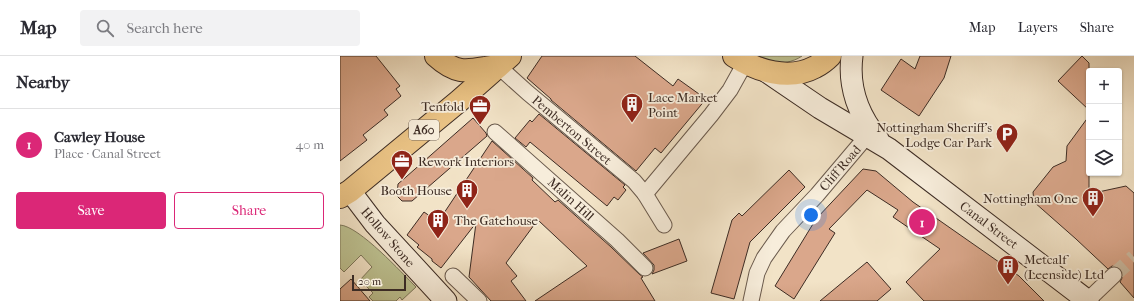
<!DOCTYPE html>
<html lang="en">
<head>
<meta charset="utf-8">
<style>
  :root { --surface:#fff; --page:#f2f2f3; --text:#2b2b33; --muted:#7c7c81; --line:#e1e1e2; --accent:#db2777 }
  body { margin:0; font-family:"IM FELL French Canon",serif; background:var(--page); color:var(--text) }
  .controls { position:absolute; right:12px; top:12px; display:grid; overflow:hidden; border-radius:4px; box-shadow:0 1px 3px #0004 }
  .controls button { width:36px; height:36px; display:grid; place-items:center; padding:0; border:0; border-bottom:1px solid var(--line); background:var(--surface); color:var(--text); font:20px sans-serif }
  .scale { position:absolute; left:12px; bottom:10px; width:54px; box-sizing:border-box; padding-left:4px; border:2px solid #3d2c24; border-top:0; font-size:11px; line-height:14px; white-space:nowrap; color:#3d2c24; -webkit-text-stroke:3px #f7eddb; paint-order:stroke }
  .you { position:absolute; left:471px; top:159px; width:14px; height:14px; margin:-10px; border:3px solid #fff; border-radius:50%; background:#1a73e8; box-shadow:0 0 0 6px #1a73e833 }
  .badge { display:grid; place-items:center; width:26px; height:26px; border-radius:50%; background:var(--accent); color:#fff; font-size:13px; font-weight:700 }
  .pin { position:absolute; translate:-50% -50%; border:2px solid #fff; box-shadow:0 1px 4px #0006 }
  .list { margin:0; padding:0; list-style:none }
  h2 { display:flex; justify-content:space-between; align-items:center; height:52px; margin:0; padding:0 16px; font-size:17px }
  h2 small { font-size:13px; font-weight:400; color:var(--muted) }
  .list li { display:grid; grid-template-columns:26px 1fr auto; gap:12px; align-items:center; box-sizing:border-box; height:72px; padding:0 16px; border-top:1px solid var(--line) }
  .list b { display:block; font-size:15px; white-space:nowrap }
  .list p { margin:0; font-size:13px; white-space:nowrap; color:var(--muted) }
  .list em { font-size:13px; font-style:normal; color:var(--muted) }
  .actions { display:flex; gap:8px; padding:12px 16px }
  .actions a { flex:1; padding:9px 0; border:1px solid var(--accent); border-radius:4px; text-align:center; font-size:14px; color:var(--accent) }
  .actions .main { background:var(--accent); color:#fff }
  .icon { flex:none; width:22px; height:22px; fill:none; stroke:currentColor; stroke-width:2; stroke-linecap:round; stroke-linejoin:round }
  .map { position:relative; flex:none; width:794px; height:245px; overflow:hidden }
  header { display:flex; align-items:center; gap:24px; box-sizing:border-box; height:56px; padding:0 20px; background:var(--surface); border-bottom:1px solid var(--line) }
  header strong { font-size:19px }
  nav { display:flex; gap:22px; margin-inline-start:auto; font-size:14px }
  .search { width:280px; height:36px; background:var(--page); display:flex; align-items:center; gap:10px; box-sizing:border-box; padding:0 14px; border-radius:4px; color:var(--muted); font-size:15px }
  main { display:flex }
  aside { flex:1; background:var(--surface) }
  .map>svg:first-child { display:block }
</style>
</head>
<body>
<header>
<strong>Map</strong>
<div class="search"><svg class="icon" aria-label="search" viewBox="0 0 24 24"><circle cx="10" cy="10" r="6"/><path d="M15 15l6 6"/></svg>Search here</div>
<nav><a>Map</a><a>Layers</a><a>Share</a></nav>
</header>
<main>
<aside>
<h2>Nearby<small></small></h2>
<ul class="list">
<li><span class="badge">1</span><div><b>Cawley House</b><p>Place · Canal Street</p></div><em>40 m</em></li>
</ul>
<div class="actions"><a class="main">Save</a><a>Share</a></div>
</aside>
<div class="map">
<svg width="794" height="245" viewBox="0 0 794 245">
  <rect width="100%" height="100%" fill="#f2e3c7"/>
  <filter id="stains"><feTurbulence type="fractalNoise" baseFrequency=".005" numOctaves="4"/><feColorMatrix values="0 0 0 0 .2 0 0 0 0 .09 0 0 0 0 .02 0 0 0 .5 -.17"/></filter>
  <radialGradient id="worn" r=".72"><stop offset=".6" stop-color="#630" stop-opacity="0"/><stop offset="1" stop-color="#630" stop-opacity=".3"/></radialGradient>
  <g fill="#bec393" stroke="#7e785c">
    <path d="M417,0H462C454,6 438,9 428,6C424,4 420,2 417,0Z"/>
    <path d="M0,169C19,170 62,217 76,231L62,244L60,241L56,245H33L29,241L33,237L20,224L32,211L21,199L4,216L0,212Z"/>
  </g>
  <g fill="#daa78b" stroke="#3d2c24">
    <path d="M0,0H36L60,30L56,33L61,40L44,54L48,59L23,79L27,84L0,105Z"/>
    <path d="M202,0H295L333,30L338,23L366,43L321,97L315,92L296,115L211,44V43L187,22Z"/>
    <path d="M580,0H611L604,22L579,60L541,34L561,3L575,13Z"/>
    <path d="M742,0L749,7V54L718,25Z"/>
    <path d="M199,58L285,129L283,131L286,134L278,144L274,141L267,150L190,86L186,91L175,82L190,64L192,66Z"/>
    <path d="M749,60V138L786,130L794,137V242L780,226L782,222L783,217L780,213L777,211L772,210L768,213L736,183L694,146L693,136L713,111L726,105L727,90Z"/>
    <path d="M133,62L146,77L147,80L72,145H62L57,140L58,128Z"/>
    <path d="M152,85L193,122L192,124L215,146L218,144L271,191L299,218L303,221L301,222L315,245H195L247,210L199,165L198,166L197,165L166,207L177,220L171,225L186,245H151L129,221L136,167L101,212L92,205V203L77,191L79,189L67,179L84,156L97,165L99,162L100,163Z"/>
    <path d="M523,113L536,115L573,146L679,220L704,245H584L566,226L600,193L553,161L558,154L527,134L489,173L495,177L454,243L435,230L476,163Z"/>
    <path d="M449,114L465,131L410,186L394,243L371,237L392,164L399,157L402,160Z"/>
    <path d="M339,183L347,205L312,218L314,214V209L303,197Z"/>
    <path d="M527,206L551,233L537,245H480Z"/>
    <path d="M11,223L30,245H0V233Z"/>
  </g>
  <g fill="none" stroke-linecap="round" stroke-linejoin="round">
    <path stroke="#cebea6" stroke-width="15" stroke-dasharray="15 8" stroke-linecap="butt" d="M774,219L794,201"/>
    <g stroke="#6a5a4d" stroke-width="17">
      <g id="street">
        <path d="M158,10L188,37L294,125L305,138L324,169"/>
        <path d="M155,76L277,184L305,212"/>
        <path d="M305,138L371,59L390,34L405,7"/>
        <path d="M113,220L139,245"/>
        <path d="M748,244L774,219"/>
        <path d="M411,245L417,217L424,202L443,175L477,139L527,80"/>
      </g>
    </g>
    <g stroke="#3d2c24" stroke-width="23">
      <g id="secondary">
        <path d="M512,0C508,31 519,60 538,83"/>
        <path d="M427,16L480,52L549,93L748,245"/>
        <path d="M10,135L35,168L106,245"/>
      </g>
    </g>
    <g stroke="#3d2c24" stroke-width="24">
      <path id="primary" d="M96,0C119,21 129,14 158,10"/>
    </g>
    <g stroke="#3d2c24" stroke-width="24">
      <g id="highway">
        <path d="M394,0C417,15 449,25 475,11C481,8 486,4 490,0"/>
        <path d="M0,141L10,135L119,45L170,0"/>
      </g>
    </g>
    <use href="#street" stroke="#f7eddb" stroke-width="15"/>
    <use href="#secondary" stroke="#f7eddb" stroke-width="21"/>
    <use href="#primary" stroke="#e9c284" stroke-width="22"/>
    <use href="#highway" stroke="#e9c284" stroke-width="22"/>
  </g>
  <defs>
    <g id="building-pin" transform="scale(1.15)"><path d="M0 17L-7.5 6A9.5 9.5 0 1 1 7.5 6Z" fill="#8f2418" stroke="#f7eddb"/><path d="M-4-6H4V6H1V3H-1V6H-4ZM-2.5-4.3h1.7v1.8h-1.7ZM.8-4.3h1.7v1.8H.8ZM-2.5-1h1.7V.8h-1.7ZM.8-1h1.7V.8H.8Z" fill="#fff"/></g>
    <g id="office-pin" transform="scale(1.15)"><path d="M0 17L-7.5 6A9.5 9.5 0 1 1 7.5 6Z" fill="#8f2418" stroke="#f7eddb"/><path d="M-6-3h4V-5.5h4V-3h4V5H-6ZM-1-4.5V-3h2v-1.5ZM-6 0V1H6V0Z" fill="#fff"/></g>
    <g id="parking-pin" transform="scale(1.15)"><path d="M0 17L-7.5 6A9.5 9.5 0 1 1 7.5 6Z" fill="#8f2418" stroke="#f7eddb"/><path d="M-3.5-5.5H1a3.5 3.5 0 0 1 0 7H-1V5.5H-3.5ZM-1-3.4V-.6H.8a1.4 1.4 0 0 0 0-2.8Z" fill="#fff"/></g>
  </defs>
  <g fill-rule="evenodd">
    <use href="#building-pin" x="292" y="48"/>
    <use href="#office-pin" x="140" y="50"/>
    <use href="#parking-pin" x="667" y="78"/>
    <use href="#office-pin" x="62" y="105"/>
    <use href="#building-pin" x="127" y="134"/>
    <use href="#building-pin" x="753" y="142"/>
    <use href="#building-pin" x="98" y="164"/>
    <use href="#building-pin" x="668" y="210"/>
  </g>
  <g text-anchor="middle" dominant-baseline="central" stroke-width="3.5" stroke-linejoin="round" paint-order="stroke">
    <rect fill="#f7eddb" stroke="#75665b" stroke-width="1" x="69" y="64" width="30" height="20" rx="3"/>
    <g font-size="12" font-weight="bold" fill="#3d2c24">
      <text x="84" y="74">A60</text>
    </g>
    <g font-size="13" fill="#3d2c24" stroke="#f7eddb" text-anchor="start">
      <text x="308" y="41">Lace Market<tspan x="308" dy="15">Point</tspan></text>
      <text x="124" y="50" text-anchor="end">Tenfold</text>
      <text x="652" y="71" text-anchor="end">Nottingham Sheriff's<tspan x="652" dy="15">Lodge Car Park</tspan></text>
      <text x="78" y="105">Rework Interiors</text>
      <text x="112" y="134" text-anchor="end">Booth House</text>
      <text x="738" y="142" text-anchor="end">Nottingham One</text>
      <text x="114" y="164">The Gatehouse</text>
      <text x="684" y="203">Metcalf<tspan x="684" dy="15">(Leenside) Ltd</tspan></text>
    </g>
    <g font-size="13" fill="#3d2c24" stroke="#f7eddb">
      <text transform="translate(232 74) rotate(40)">Pemberton Street</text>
      <text transform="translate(500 112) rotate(-49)">Cliff Road</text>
      <text transform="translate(231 143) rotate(42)">Malin Hill</text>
      <text transform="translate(649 169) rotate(37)">Canal Street</text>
      <text transform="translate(48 181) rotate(49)">Hollow Stone</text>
    </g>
  </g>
  <rect width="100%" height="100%" filter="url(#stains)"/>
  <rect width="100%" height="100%" fill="url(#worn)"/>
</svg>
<div class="controls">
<button>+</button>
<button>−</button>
<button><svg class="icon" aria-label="layers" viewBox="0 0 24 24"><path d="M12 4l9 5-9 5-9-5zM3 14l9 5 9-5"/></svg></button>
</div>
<div class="scale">20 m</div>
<div class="you"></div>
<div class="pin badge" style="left:582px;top:166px">1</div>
</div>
</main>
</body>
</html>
